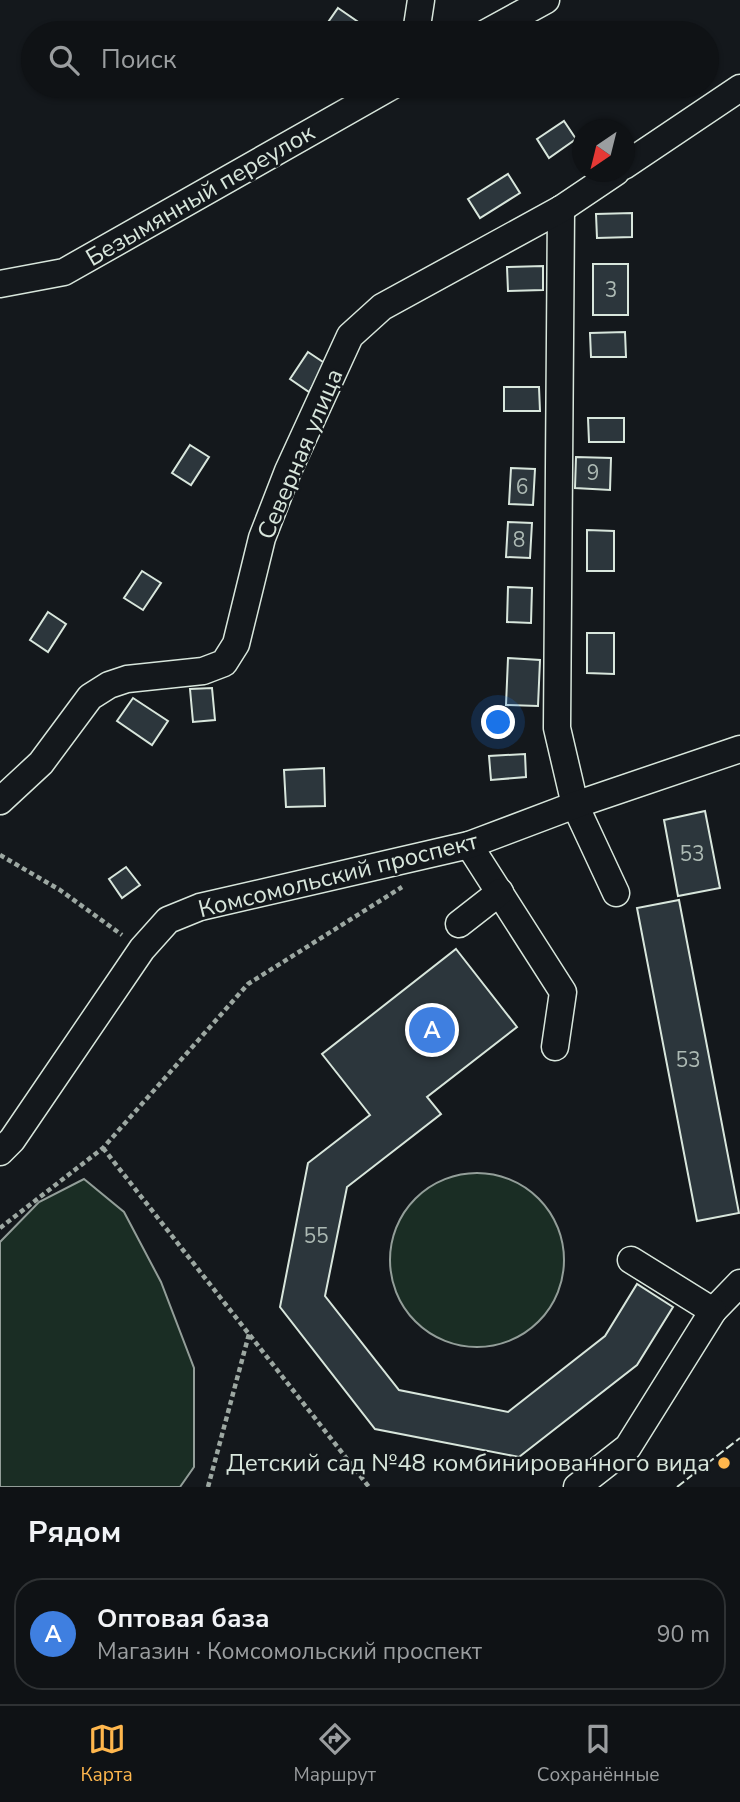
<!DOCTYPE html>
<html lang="ru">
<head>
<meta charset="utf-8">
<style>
  :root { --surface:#0f1215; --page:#1d2022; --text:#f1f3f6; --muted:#9b9ea0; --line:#2f3234; --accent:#ffb74d }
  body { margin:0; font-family:"Nunito Sans",sans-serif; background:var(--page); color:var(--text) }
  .compass { position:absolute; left:572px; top:119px; width:63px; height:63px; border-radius:50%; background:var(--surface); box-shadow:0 2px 5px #0004; rotate:215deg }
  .you { position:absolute; left:499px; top:723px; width:24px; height:24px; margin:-18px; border:5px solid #fff; border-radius:50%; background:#1a73e8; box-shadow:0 0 0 10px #1a73e833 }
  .badge { display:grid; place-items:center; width:46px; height:46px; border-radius:50%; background:var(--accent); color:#fff; font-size:23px; font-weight:700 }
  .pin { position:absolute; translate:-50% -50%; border:4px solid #fff; box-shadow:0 2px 7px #0006 }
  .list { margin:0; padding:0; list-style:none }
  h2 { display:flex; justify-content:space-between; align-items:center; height:91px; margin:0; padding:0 28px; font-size:30px }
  h2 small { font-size:23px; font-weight:400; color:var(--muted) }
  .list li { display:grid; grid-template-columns:46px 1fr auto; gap:21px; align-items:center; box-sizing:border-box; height:112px; margin:0 14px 14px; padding:0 14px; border:2px solid var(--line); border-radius:28px }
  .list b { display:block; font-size:26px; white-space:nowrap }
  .list p { margin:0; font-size:23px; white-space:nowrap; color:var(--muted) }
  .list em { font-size:23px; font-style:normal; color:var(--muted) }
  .icon { flex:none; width:38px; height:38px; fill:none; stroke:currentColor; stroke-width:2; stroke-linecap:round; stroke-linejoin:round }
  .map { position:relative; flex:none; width:740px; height:1487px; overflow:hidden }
  .search { position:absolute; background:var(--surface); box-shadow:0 2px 5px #0004; left:21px; right:21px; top:21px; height:77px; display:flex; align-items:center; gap:18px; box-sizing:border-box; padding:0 24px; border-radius:38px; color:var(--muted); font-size:26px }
  .sheet { height:217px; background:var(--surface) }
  nav { display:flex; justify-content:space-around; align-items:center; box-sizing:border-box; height:98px; border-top:2px solid var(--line); background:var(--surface); font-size:19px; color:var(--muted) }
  nav a { display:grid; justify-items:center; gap:4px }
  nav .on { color:var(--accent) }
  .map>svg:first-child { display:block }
</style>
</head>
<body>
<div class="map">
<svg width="740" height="1487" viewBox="0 0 740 1487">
  <rect width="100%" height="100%" fill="#14181c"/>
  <g fill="#1a2d24" stroke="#939e99" stroke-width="2">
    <circle cx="477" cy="1260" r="87"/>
    <path d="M84,1179L124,1212L161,1282L194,1368V1467L180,1487H0V1242L39,1202Z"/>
  </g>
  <g fill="#2c363c" stroke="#d8e6dc" stroke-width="2">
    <path d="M338,8L367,28L363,33H332L324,28Z"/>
    <path d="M564,121L576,139L549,158L537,139Z"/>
    <path d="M508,174L520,193L480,218L468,199Z"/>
    <path d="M632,213V237L597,238L596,214Z"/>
    <rect x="593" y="264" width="35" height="51"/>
    <path d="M543,266V290L508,291L507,267Z"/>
    <path d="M625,332L626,357H591L590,333Z"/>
    <path d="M308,352L326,364L309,392L290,379Z"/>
    <path d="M504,387H539L540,411H504Z"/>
    <path d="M588,418H624V442H589Z"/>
    <path d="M190,445L209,457L191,485L172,473Z"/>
    <path d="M576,457L611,458L610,490L575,488Z"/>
    <path d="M511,468L535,469L533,505L509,504Z"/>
    <path d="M508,522L532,523L530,558L506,557Z"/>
    <path d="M587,530L614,531V571H587Z"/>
    <path d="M142,571L161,583L143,610L124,598Z"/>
    <path d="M508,587L532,588L531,623L507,622Z"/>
    <path d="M48,612L66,624L48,652L30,640Z"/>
    <path d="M587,633H614V674L587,673Z"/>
    <path d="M508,658L540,660L538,706L506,705Z"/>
    <path d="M212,688L215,720L193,722L190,689Z"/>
    <path d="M133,698L168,721L152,745L117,721Z"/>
    <path d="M525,754L526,777L491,780L489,756Z"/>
    <path d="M324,768L325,806L286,807L284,770Z"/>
    <path d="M705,811L720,888L678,896L664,820Z"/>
    <path d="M126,867L140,885L122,898L109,879Z"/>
    <path d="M679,900L739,1213L697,1221L637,908Z"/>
    <path d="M456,949L517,1027L427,1097L441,1114L347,1187L325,1296L399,1390L508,1412L605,1336L637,1284L673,1307L637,1365L519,1457L375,1429L280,1307L308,1163L370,1115L322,1054Z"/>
  </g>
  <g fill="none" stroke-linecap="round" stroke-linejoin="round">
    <g stroke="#d8e6dc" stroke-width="29">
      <g id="minor">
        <path d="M416,33L421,0"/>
        <path d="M486,33L546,0"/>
        <path d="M624,166L740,88"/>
        <path d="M561,209L557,728L575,805L616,893"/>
        <path d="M0,284L64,272L392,86"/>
        <path d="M0,801L41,763L90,697L109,685L127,679L203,671L224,663L236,644L262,538L288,471L350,336L382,307L561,209L616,172"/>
        <path d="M469,845L563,992L555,1047"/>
        <path d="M459,924L500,892"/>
        <path d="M0,1152L12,1140L142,949L168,920L200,907L469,845L575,805L740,749"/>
        <path d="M713,1311L740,1283"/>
        <path d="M577,1487L628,1447L713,1311L631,1260"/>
      </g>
    </g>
    <g stroke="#9da8a2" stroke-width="4.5" stroke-dasharray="5 3.5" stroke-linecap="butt">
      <path d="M0,855L60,890L122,935"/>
      <path d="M103,1148L369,1487"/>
      <path d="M0,1228L103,1148L248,984L402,887"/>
      <path d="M208,1487L249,1334"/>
    </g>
    <use href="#minor" stroke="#14181c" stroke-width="26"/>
    <path stroke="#d8e6dc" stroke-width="2" stroke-dasharray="9 3.5" stroke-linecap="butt" d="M677,1487L740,1438"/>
  </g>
  <circle fill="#ffb74d" stroke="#14181c" stroke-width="2.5" cx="724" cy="1463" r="7"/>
  <g text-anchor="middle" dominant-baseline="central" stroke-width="5" stroke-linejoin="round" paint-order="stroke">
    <g font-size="21" fill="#adbab4">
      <text x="611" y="290">3</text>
      <text x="593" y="473">9</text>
      <text x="522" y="487">6</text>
      <text x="519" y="540">8</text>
      <text x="692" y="854">53</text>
      <text x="688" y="1060">53</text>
      <text x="316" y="1236">55</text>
    </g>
    <g font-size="24" fill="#d8e6dc" stroke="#14181c">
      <text transform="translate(200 195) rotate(-30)">Безымянный переулок</text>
      <text transform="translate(300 454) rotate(-67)">Северная улица</text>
      <text transform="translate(338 875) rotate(-14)">Комсомольский проспект</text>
    </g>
    <g font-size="24" fill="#d8e6dc" stroke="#14181c" text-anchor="end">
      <text x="710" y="1463">Детский сад №48 комбинированного вида</text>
    </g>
  </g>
</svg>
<svg class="compass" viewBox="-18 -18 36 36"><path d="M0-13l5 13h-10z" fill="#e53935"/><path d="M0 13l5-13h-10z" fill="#9b9ea0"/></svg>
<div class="you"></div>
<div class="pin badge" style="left:432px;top:1030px;background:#3f7fe0">A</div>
<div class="search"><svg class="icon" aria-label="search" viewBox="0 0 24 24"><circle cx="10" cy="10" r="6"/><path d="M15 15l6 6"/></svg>Поиск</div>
</div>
<section class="sheet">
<h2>Рядом<small></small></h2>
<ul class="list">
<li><span class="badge" style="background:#3f7fe0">A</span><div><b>Оптовая база</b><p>Магазин · Комсомольский проспект</p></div><em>90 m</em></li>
</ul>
</section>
<nav>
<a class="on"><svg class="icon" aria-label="map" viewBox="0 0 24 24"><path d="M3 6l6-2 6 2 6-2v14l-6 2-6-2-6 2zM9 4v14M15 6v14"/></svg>Карта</a>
<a><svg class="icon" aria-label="directions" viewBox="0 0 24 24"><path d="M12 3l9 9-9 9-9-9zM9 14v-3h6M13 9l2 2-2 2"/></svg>Маршрут</a>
<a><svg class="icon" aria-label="saved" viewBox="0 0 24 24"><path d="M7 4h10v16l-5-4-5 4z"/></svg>Сохранённые</a>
</nav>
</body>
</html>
